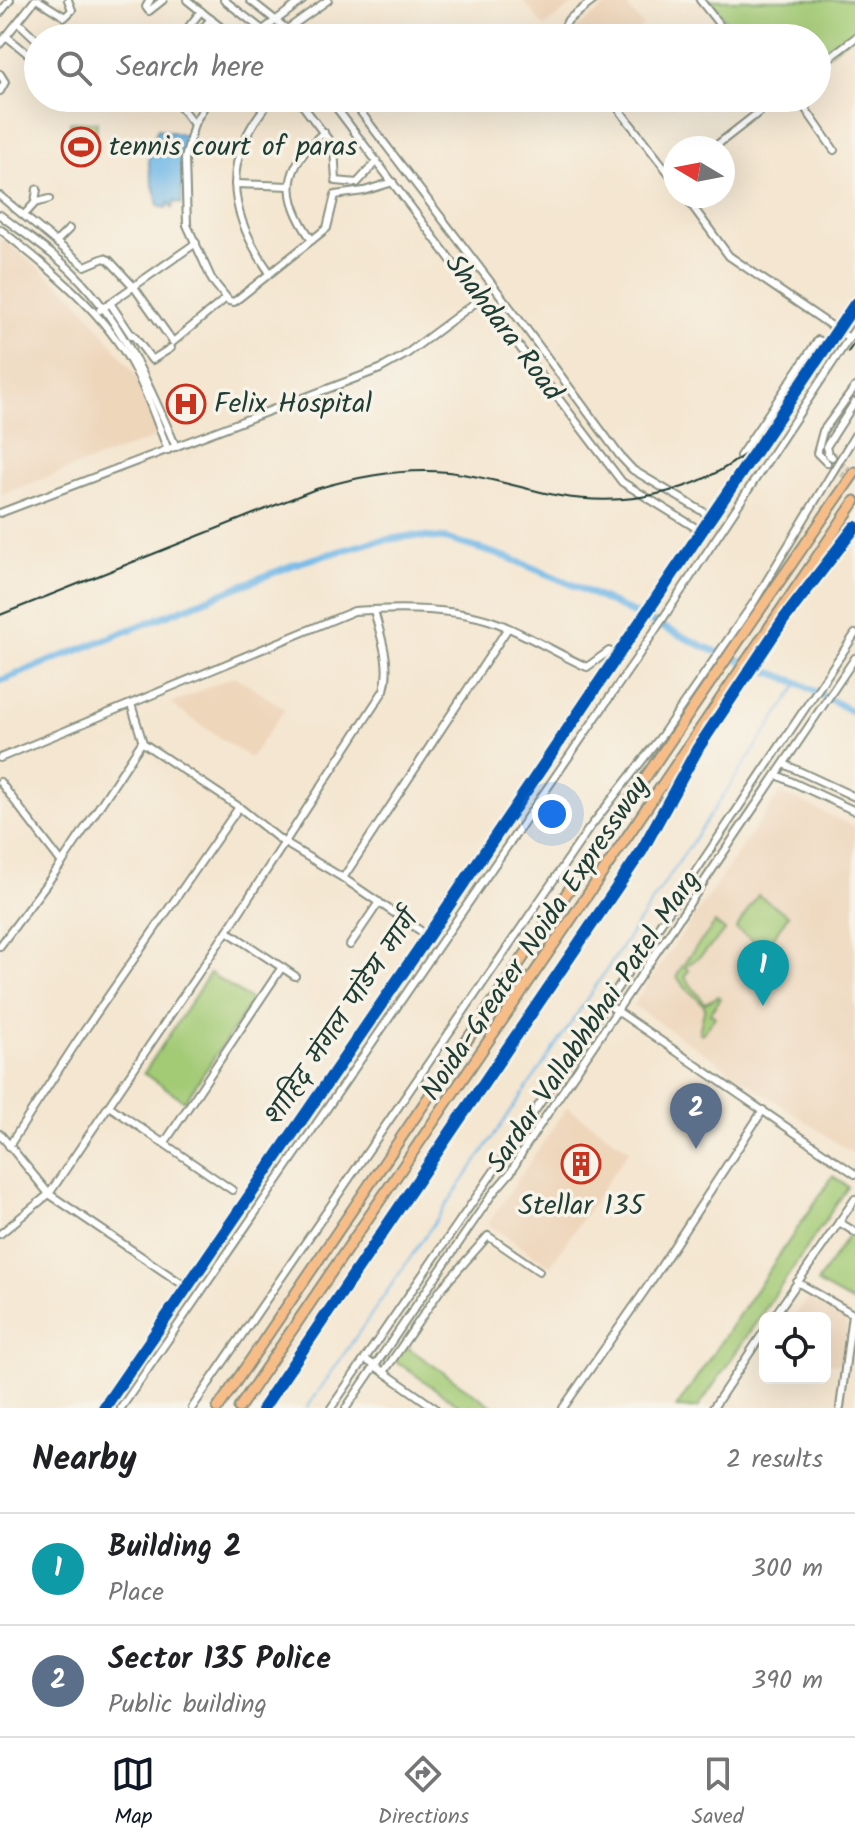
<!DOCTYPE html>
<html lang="en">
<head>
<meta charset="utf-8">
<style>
  :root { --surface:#fff; --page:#f2f2f2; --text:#202124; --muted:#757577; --line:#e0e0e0; --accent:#111827 }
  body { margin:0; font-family:Kalam,"Playpen Sans Deva",sans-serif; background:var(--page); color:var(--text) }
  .controls { position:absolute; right:24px; bottom:24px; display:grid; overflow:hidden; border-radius:12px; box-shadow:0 8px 32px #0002 }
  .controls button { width:72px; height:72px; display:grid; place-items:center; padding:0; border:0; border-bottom:2px solid var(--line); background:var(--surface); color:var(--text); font:40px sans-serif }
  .compass { position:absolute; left:663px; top:136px; width:72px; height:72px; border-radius:50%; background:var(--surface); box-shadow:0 8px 32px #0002; rotate:280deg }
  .you { position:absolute; left:552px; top:814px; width:28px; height:28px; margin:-20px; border:6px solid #fff; border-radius:50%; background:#1a73e8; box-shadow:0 0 0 12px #1a73e833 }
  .badge { display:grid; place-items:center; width:52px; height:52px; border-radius:50%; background:var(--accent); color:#fff; font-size:26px; font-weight:700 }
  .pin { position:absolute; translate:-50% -66px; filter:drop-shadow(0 2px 4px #0008) }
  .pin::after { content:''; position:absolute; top:42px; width:28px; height:24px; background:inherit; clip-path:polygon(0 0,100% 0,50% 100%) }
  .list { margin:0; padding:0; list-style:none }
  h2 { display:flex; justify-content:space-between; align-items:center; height:104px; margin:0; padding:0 32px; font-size:34px }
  h2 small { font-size:26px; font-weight:400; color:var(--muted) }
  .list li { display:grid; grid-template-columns:52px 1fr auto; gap:24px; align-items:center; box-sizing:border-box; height:112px; padding:0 32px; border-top:2px solid var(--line) }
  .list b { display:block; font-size:30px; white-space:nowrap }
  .list p { margin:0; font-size:26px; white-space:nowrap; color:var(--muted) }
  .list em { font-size:26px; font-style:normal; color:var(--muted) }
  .icon { flex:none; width:44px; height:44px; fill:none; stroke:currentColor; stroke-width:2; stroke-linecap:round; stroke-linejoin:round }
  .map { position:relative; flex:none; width:855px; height:1408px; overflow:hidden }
  .search { position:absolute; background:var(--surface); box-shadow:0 8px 32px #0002; left:24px; right:24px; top:24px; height:88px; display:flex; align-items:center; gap:20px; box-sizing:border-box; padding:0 28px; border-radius:44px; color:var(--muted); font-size:30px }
  .sheet { height:328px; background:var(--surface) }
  nav { display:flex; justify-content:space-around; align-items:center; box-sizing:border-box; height:112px; border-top:2px solid var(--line); background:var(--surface); font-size:22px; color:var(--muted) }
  nav a { display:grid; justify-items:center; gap:4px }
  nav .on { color:var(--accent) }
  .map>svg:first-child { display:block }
</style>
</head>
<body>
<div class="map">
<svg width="855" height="1408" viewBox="0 0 855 1408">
  <rect width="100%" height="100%" fill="#f7f3e8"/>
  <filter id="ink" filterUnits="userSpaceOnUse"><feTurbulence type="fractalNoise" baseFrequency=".0125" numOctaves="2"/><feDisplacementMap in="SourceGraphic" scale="16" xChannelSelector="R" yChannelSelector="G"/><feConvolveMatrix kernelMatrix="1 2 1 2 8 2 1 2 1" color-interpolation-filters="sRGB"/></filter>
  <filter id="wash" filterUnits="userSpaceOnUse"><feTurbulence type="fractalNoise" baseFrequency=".006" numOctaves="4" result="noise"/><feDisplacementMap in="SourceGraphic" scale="32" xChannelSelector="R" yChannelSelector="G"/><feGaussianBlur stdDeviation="1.8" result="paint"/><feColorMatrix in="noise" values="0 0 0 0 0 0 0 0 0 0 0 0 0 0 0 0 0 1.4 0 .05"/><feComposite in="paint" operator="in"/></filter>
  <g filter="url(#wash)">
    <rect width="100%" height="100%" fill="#f4e6d0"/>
    <g fill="#eed6bb">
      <path d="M523,0H579L544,27Z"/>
      <path d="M615,0H622L643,26L627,38H578L573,31Z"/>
      <path d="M0,237L76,298L135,374L159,436L0,495Z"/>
      <path d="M235,676L285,709L250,758L170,704Z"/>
      <path d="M780,792L855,827V1155L633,1005Z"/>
      <path d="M567,1107L629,1150L550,1266L488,1224Z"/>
      <path d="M811,1294L849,1313L842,1364L825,1363V1318H794Z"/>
    </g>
    <g fill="#a3ca75" stroke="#618454" stroke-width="2">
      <path d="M710,0H855V33L817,62V38H739Z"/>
      <path d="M70,122H97L95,153H66V141L91,139H70Z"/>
      <path d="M758,895L788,915L766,949L736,929Z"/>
      <path d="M715,923L725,931L703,954L685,967L689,971L685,975L686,979L705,1003L719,996L721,998L710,1013L715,1017L702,1034L699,1032L705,1007C697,996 682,988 677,976C682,962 705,938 715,923Z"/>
      <path d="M210,973L252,1001L185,1101L144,1073Z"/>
      <path d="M833,1176L848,1187L698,1408H676Z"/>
      <path d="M849,1234L855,1238V1304L817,1283Z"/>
      <path d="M404,1345L495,1408H463L394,1360Z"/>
    </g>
    <path fill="#70b7e7" stroke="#487a8e" stroke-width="2" d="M158,129L188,136L182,163V204L174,202L172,208L169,203L166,208L158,206C156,192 150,179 149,165C147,152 157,144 156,132Z"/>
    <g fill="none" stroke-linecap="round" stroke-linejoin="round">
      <path stroke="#70b7e7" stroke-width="2" d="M307,1408L546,1060L799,683"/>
      <path stroke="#70b7e7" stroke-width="7" d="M0,681L298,563L372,542L411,536L447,539L509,558L571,584L707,648L799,683L855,713"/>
    </g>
  </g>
  <g filter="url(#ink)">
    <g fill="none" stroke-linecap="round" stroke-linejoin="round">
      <g stroke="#c9c4b1" stroke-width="6" stroke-dasharray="6 3" stroke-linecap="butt">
        <path d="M832,457L855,474"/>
        <path d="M827,463L855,483"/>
      </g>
      <g stroke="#8a9282" stroke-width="10">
        <g id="minor">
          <path d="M38,0L65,17L72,10L68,0"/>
          <path d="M150,0L146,7L149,11L163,0"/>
          <path d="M187,0L234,38"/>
          <path d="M224,0L273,38"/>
          <path d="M250,0L298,38"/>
          <path d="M700,0L730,38"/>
          <path d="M0,13L10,0"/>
          <path d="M18,22L38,41"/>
          <path d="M263,30L303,0"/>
          <path d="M6,36L28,54L33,55L38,52"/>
          <path d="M183,38L184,33L201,11"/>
          <path d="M194,38L211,19"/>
          <path d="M275,38L328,0"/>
          <path d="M564,38L563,30L568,20L594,0"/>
          <path d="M0,44L35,0"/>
          <path d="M817,67L855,38"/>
          <path d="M0,74L5,82L0,91"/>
          <path d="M173,98L194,124"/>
          <path d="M209,98L194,124L185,159L187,225L212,280L229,301L234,302L327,228L335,195L364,191L393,182"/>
          <path d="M297,98L334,147L336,181L357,183L377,161"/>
          <path d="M329,98L480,299L518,345L622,482L701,531"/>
          <path d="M350,98L527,330L620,456L633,470L712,517"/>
          <path d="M610,98L675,181"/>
          <path d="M798,98L834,150"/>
          <path d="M713,148L777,98"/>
          <path d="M235,184L290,186"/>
          <path d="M0,196L85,266L104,258L109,260L134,287L173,342L225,299"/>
          <path d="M685,196L729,256L849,338"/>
          <path d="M35,203L37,189"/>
          <path d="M0,215C21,231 44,247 64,264C119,314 147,380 176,447"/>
          <path d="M24,215L35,203L49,199"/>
          <path d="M0,229C50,269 105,312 135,370C148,395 157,423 168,450"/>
          <path d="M312,240C281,196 282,169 324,132"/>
          <path d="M56,242L69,229"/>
          <path d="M270,273C226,211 220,156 273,98"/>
          <path d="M110,303L132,336"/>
          <path d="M100,310L196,243"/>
          <path d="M133,335L152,360L171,348"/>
          <path d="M740,456L818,340L828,344"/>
          <path d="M832,457L828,454L826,447L855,402"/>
          <path d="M827,463L817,453L823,431L855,387"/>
          <path d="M0,513L380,369L405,355L480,299"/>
          <path d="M131,704L143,743L239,807L283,842L343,878L428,936"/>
          <path d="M0,758L354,611C397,608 455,607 497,623C528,635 556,653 587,667L609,651L618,656"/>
          <path d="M784,764L855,797"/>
          <path d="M777,775L855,811"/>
          <path d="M0,782L62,863"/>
          <path d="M343,878L508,628"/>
          <path d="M227,931L295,976"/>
          <path d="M350,945L379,902"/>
          <path d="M0,946L62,863L142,742"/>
          <path d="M607,1004L855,1174"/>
          <path d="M109,1106L160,1141L165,1142L282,967"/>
          <path d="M0,1134L49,1194L188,1288"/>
          <path d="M162,1142L232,1190"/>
          <path d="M9,1146L78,1040L239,807"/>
          <path d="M839,1222L855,1232"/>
          <path d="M0,1234L49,1194L227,931L384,690C392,664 380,635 374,610"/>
          <path d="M797,1282L853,1314"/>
          <path d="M773,1318L855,1199"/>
          <path d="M365,1359L435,1408"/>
          <path d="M384,1372L441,1289L488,1236L539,1271"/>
          <path d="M104,1408L428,936L855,304"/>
          <path d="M121,1408L636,659L855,329"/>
          <path d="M192,1408L588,830L662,735L754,602L855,435"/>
          <path d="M263,1408L641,852L698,748L784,619L855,527"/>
          <path d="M331,1408L514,1142L855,634"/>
          <path d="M346,1408L493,1193L511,1172L525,1147L855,658"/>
          <path d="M563,1408L648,1286L763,1110"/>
          <path d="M713,1408L765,1330"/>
          <path d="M840,1408L852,1314"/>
        </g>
      </g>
      <g stroke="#8a9282" stroke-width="13">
        <g id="highway">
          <path d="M218,1408C430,1096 640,782 855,472"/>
          <path d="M239,1408L855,501"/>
        </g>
      </g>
      <use href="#minor" stroke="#fff" stroke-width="6"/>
      <use href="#highway" stroke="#f7bd88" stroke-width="9"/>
      <g stroke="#1f3d34" stroke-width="2">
        <path d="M848,352L855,342"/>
        <path d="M0,615L316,489C359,476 402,468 448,472C486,476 522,489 560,496C632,508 709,491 762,439C800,403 826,354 855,312"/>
      </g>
      <g stroke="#f7f3e8" stroke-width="17">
        <g id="cycleway">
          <path d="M104,1408L428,936L855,304"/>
          <path d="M263,1408L641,852L698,748L784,619L855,527"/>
        </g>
      </g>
      <use href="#cycleway" stroke="#0057b8" stroke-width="12"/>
    </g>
  </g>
  <defs>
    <g id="stadium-ring" transform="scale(2)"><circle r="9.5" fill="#f7f3e8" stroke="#c8321e" stroke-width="1.5"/><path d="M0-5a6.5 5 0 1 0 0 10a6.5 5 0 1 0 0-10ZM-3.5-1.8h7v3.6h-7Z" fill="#c8321e"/></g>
    <g id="hospital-ring" transform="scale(2)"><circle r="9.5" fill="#f7f3e8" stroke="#c8321e" stroke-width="1.5"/><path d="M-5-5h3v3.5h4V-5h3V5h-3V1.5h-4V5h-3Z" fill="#c8321e"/></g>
    <g id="building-ring" transform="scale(2)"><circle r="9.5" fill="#f7f3e8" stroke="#c8321e" stroke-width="1.5"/><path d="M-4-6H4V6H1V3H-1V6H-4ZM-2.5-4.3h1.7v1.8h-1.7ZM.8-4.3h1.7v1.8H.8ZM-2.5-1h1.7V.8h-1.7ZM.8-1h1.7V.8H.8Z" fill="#c8321e"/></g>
  </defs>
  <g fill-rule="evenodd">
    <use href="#stadium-ring" x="81" y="147"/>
    <use href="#hospital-ring" x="186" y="404"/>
    <use href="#building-ring" x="581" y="1164"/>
  </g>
  <g text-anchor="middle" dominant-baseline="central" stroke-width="7" stroke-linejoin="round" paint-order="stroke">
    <g font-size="28" fill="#1f3d34" stroke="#f7f3e8" text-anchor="start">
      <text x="109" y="147">tennis court of paras</text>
      <text x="214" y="404">Felix Hospital</text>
      <text x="581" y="1206" text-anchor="middle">Stellar 135</text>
    </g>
    <g font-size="28" fill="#1f3d34" stroke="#f7f3e8">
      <text transform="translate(503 328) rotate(53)">Shahdara Road</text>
      <text transform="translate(536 939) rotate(-56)">Noida-Greater Noida Expressway</text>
      <text transform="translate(342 1019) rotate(-56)">शाहिद मंगल पांडेय मार्ग</text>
      <text transform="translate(594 1022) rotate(-56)">Sardar Vallabhbhai Patel Marg</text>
    </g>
  </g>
</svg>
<div class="controls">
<button><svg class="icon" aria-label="locate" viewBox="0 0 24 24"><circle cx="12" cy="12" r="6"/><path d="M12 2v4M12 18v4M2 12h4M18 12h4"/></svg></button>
</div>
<svg class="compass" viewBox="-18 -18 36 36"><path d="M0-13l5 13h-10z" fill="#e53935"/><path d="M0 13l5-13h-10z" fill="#757577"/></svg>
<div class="you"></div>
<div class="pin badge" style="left:763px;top:1006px;background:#0f9aa8">1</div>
<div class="pin badge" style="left:696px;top:1149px;background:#5c6f8a">2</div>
<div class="search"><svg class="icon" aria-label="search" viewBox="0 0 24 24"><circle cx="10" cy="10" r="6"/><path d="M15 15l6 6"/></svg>Search here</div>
</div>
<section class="sheet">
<h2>Nearby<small>2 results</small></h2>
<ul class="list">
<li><span class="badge" style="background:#0f9aa8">1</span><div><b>Building 2</b><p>Place</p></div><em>300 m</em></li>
<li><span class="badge" style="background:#5c6f8a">2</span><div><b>Sector 135 Police</b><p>Public building</p></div><em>390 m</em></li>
</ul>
</section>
<nav>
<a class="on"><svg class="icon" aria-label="map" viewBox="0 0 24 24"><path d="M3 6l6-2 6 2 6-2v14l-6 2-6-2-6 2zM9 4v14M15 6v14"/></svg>Map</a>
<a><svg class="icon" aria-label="directions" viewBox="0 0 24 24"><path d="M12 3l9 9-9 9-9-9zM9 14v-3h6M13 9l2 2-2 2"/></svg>Directions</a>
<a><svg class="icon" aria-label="saved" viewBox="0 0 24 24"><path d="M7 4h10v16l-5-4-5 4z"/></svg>Saved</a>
</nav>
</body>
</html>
